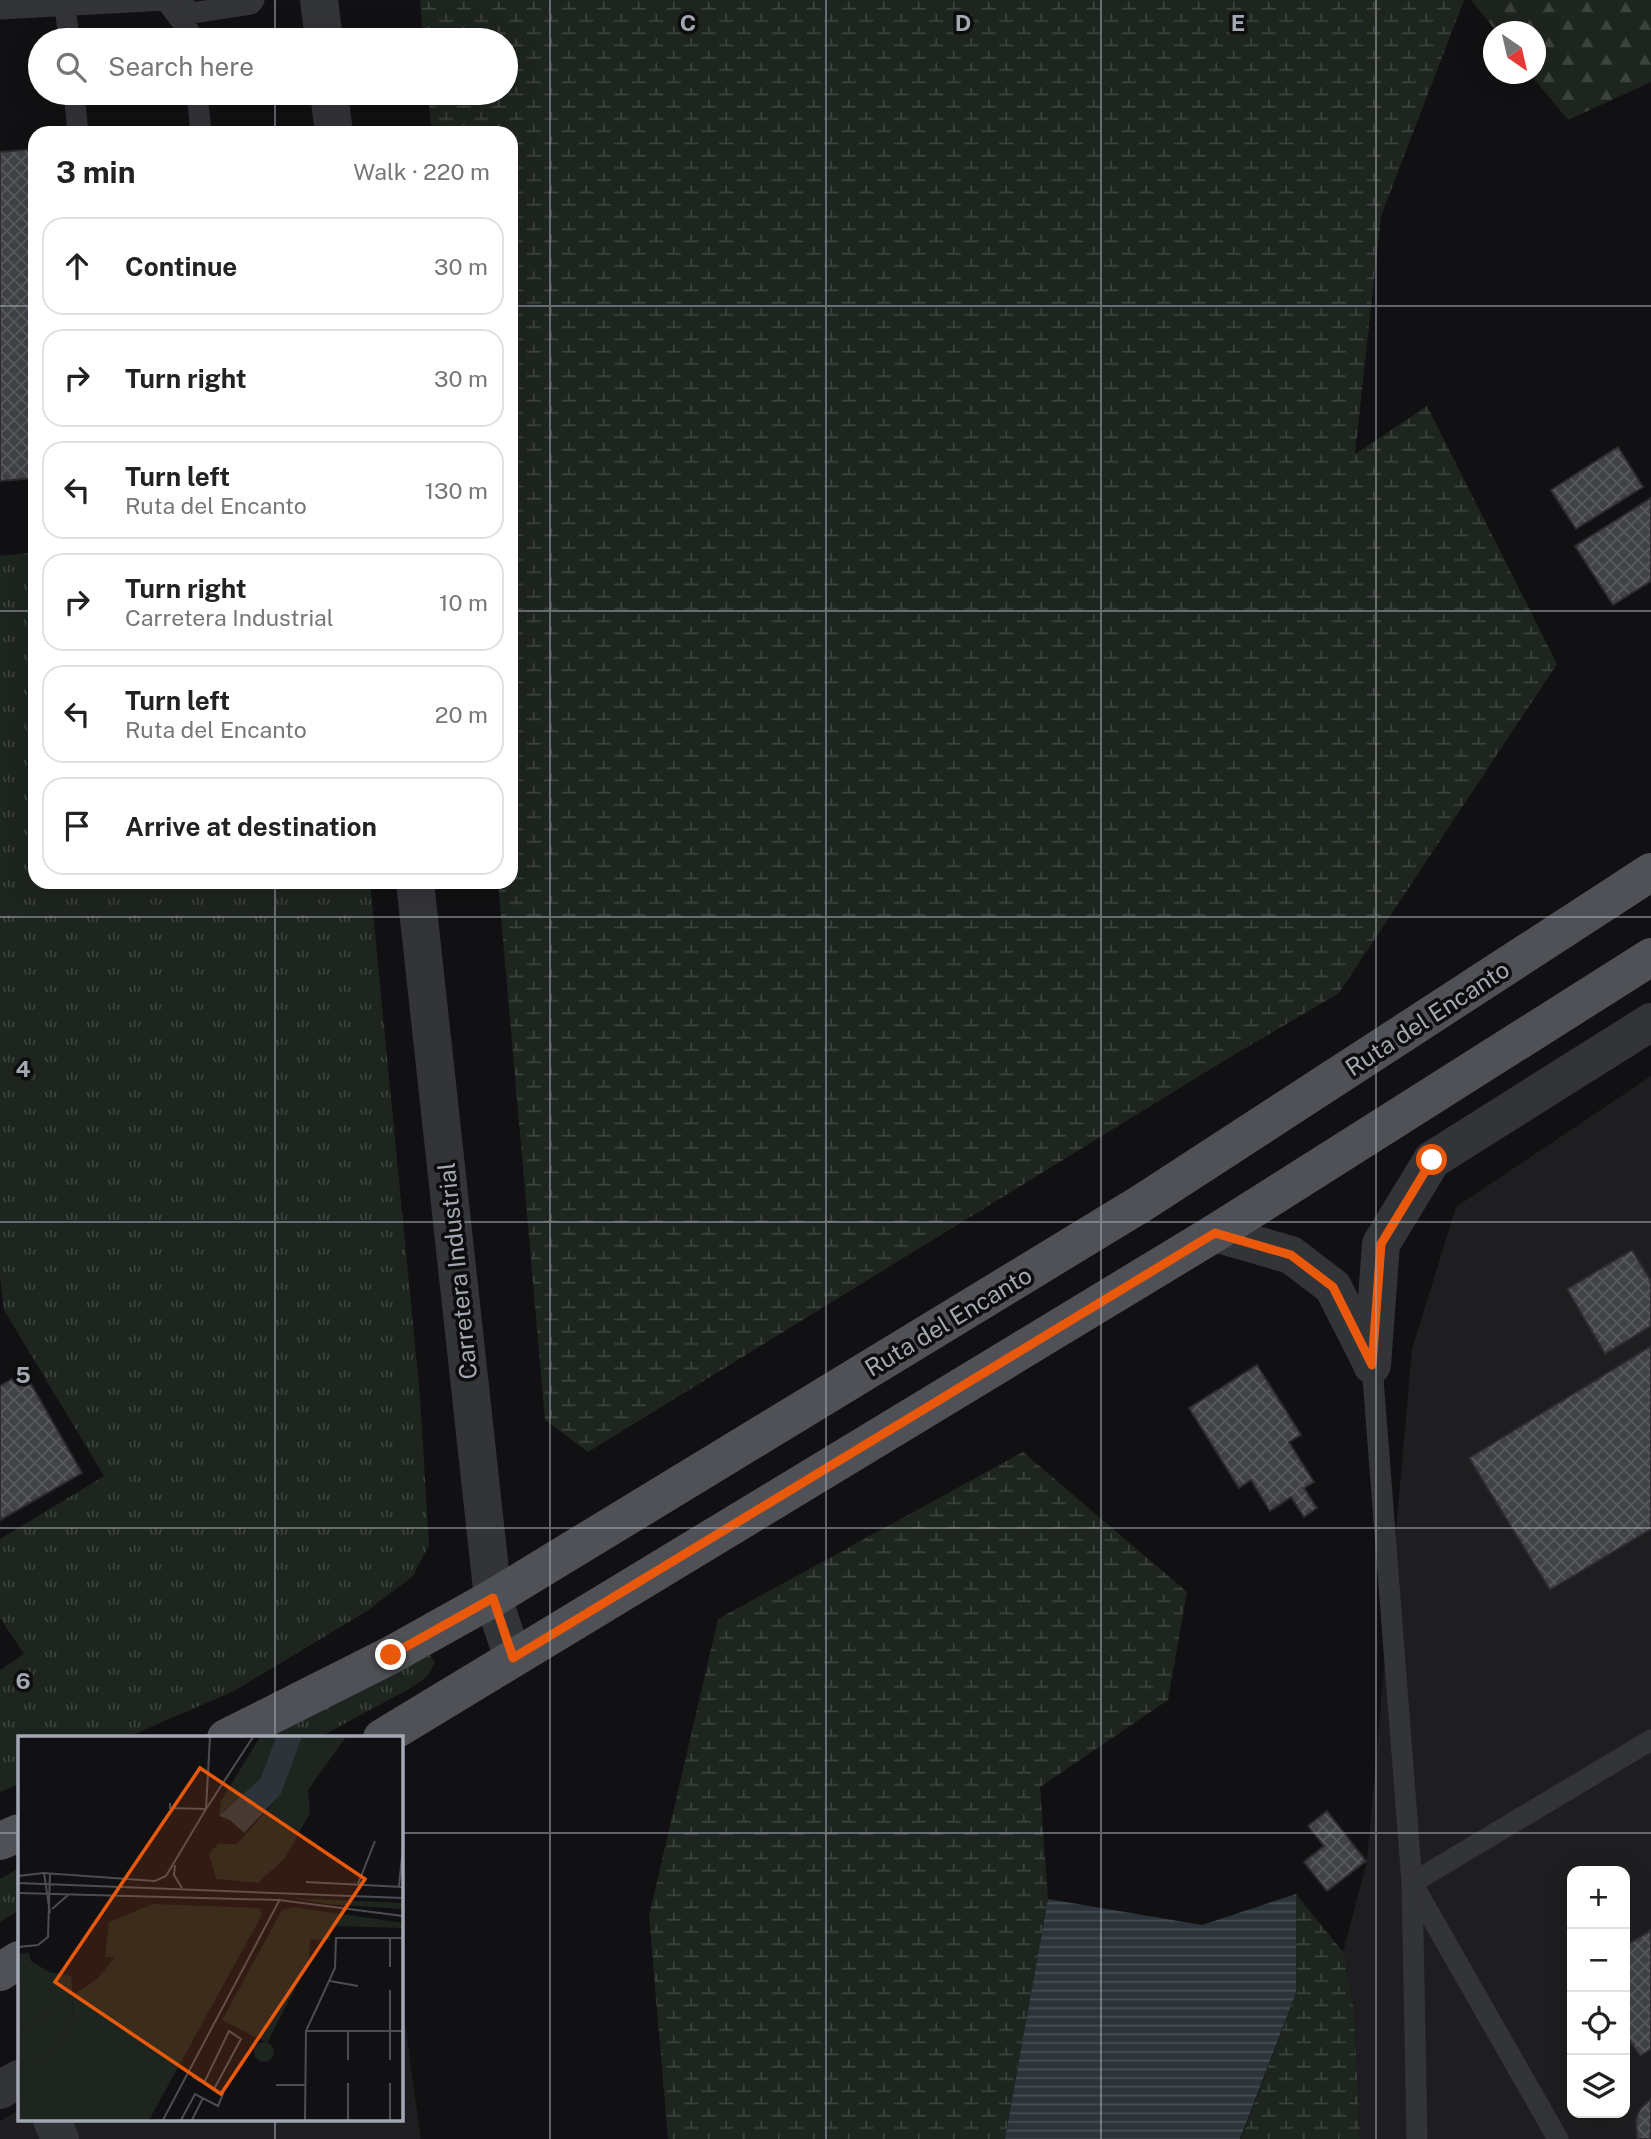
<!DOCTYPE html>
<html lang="en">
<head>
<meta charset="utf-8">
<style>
  :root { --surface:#fff; --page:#f6f6f6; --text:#222; --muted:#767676; --line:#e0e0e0 }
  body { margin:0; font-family:"Public Sans",sans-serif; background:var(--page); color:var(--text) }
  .controls { position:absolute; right:21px; bottom:21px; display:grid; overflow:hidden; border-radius:14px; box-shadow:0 7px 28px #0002 }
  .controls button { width:63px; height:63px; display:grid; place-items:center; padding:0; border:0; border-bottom:2px solid var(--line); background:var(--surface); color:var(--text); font:35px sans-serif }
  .compass { position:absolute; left:1483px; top:21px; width:63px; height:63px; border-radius:50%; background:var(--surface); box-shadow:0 7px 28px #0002; rotate:146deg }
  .stop { position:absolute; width:21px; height:21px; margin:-16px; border:5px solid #ea580c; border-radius:50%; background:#fff }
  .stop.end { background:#ea580c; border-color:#fff; box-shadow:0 2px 7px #0008 }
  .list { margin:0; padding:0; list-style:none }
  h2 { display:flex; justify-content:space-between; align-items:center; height:91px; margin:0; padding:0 28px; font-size:30px }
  h2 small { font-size:23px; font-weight:400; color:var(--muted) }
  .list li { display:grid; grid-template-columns:46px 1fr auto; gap:21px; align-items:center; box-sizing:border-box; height:98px; margin:0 14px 14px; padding:0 14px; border:2px solid var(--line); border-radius:21px }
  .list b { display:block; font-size:26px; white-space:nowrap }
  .list p { margin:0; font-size:23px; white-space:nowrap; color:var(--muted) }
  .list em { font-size:23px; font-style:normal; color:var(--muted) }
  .icon { flex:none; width:38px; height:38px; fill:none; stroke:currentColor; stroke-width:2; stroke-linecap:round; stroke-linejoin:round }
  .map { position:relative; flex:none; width:1651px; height:2139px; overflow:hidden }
  .search { position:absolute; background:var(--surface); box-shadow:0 7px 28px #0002; left:28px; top:28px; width:490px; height:77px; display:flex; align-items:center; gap:18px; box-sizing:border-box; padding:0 24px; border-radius:38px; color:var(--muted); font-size:26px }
  .panel { position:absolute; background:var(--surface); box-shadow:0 7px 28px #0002; left:28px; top:126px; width:490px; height:763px; border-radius:21px }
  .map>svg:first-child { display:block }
</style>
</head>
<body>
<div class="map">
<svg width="1651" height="2139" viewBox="0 0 1651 2139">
  <defs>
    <pattern id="grass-tufts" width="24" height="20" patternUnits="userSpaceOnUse" patternTransform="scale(1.75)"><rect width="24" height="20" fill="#1e251f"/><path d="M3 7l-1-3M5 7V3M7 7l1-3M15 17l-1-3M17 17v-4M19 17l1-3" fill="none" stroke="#3c423d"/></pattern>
    <pattern id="forest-firs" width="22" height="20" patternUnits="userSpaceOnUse" patternTransform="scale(1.75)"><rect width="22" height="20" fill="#1e251f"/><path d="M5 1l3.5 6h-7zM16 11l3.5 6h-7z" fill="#3c423d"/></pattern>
    <pattern id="wetland-marsh" width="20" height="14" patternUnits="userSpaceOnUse" patternTransform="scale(1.75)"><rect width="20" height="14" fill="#1e251f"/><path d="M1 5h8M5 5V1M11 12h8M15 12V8" fill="none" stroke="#3c423d"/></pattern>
    <pattern id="water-rules" width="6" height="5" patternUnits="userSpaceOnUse" patternTransform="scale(1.75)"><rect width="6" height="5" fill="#2c343a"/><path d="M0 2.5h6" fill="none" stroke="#484f54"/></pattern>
    <pattern id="building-cross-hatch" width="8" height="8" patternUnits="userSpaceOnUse" patternTransform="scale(1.75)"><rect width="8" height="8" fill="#414246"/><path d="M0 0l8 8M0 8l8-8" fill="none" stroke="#595a5e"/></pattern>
  </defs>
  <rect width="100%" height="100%" fill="#111113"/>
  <g fill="#1e1e20" fill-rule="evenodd">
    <path d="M1651,1076V2139H1360L1354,2010L1343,1952L1367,1861L1412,1349L1456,1207ZM1572,1871H1625V2113H1572Z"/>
    <path d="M401,1995L421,2139H0V2121L19,2110V2120H401Z"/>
  </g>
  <g fill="url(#grass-tufts)">
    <path d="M35,552V882H370L420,1396L429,1545L413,1576L367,1611L234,1691L125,1738H19V1784L0,1792V1670L24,1654L0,1618V1539L104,1476L4,1310L0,1278V556Z"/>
    <path d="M430,1655L435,1662L428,1676L409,1689L318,1738H260Z"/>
    <path d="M19,1868V1910L0,1922V1879Z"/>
  </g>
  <path fill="url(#forest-firs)" d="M1471,0H1651V82L1568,120L1530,74H1536V32L1496,31Z"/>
  <g fill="url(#wetland-marsh)">
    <path d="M420,0H1464L1381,216L1355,454L1427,406L1557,664L1339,993L1227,1059L588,1452L545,1420L498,882H511V133H432L428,93H506V40H423Z"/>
    <path d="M1023,1452L1187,1592L1168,1700L1040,1787L1048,1899L1005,2139H668L649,1916L718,1619Z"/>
    <path d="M1296,1894L1343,1952L1354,2010L1360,2139H1241L1296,1993Z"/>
  </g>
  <path fill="url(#water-rules)" d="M1296,1894V1993L1240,2139H1005L1048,1899L1202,1925Z"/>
  <g fill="url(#building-cross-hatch)" stroke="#2c2c2f" stroke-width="2">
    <path d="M35,149V478L0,481V152Z"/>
    <path d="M1618,447L1643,487L1576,529L1551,490Z"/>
    <path d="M1651,498V581L1613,605L1575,546Z"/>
    <path d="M1632,1250L1651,1281V1326L1605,1354L1567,1289Z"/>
    <path d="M1651,1346V1529L1550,1590L1469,1458Z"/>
    <path d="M1257,1365L1301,1435L1289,1442L1314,1482L1304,1488L1317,1508L1304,1517L1291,1497L1270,1511L1251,1480L1239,1488L1189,1408Z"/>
    <path d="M24,1372L82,1473L0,1520V1386Z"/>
    <path d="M1327,1811L1366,1861L1327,1891L1304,1862L1324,1846L1308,1826Z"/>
    <path d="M1651,1930V2049L1640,2056L1625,2034V1946Z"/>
    <path d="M1651,2099V2139H1637L1636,2119L1640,2109Z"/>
  </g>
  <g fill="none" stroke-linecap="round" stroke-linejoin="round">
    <g stroke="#333438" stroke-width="21">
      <path d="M177,0L192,13L251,4L254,0"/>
      <path d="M169,5L191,34L192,40"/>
      <path d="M65,6L69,40"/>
      <path d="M0,9L166,0"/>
      <path d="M74,93L78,133"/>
      <path d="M197,93L201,133"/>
      <path d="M1372,1365L1412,1883L1558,2139"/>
      <path d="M1417,2139L1412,1883L1651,1740"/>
    </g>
    <g stroke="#333438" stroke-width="38">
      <path d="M1215,1233L1291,1255L1333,1287L1372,1364"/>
      <path d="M1372,1365L1381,1244L1432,1160L1651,1022"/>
      <path d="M0,2090L19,2079"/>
      <path d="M52,2120L60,2139"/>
    </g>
    <g stroke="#333438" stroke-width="38">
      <path d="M319,0L324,40"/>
      <path d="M329,93L334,133"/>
      <path d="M415,882L493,1598L513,1658"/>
    </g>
    <g stroke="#4f5156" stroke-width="38">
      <path d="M226,1738L391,1655L493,1598L1142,1203L1651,872"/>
      <path d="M382,1738L1215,1233L1651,957"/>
      <path d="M0,1841L19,1833"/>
      <path d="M0,1972L19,1960"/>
    </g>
  </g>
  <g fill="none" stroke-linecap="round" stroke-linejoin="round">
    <path stroke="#ea580c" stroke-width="9" d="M391,1655L493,1598L513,1658L1215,1233L1291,1255L1333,1287L1372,1365L1381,1244L1432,1160"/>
  </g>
  <path fill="none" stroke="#a4a8b2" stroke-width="2" stroke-opacity="0.55" d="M275,0V40M550,0V2139M826,0V2139M1101,0V2139M1376,0V2139M275,93V133M0,306H35M511,306H1651M0,611H35M511,611H1651M275,882V1738M0,917H1651M0,1222H1651M0,1528H1651M0,1833H19M401,1833H1651M275,2120V2139"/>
  <g text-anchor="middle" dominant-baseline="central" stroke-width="7" stroke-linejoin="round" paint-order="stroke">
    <g font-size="24" fill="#a4a8b2" stroke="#0d0d0e">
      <text transform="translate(1427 1018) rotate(-33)">Ruta del Encanto</text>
      <text transform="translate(457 1271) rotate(-96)">Carretera Industrial</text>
      <text transform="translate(948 1321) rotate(-31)">Ruta del Encanto</text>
    </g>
  </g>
  <g transform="translate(18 1736)">
    <rect width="385" height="385" fill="#111113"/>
    <path d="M271,162L385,167V173L309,168ZM275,171L385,187V192L313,190L312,204L292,203L291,226L249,307L204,284L264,174ZM55,259L54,286L37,313L0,337V297Z" fill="#1e251f"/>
    <path d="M11,217L13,225L31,236L53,240L55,259L0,297V218Z" fill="#1e251f"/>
    <path d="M242,1H258L242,43L201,80L203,65ZM284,1H328L290,54L292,77L267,122L240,147L198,143L191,118L200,108H219L263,58ZM135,168L242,172L244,179L131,384H0V337L37,313L54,286L55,259L79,243L97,221H87L91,186Z" fill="#1e251f"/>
    <path d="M236 316a10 10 0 1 1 20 0a10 10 0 1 1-20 0Z" fill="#1e251f"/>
    <path d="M258,1H284L263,58L226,97L212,84L201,80L242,43Z" fill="#2c343a"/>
    <path fill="none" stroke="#4c4d53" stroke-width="2" d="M152,67V72L188,73L235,1M157,129L156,139L164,152M0,140L26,137M288,146L385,151M0,147L385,162M340,148L357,105M381,150L385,111M0,157L261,164L385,180M34,173L50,159M32,177L26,137L137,145L148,140L188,73L192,1M0,211L20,209L30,201L32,137M372,231V202M312,245L340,250M288,295H385M330,324V295M372,324V254M186,347L211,295L223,303L196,353M258,349H287M145,384L262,163M163,384L177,358L200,370L205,358L175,341M174,384L185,362M287,384L288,295L317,232L318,202H385M330,384V347M372,384V347"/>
    <path fill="#e8590c" fill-opacity="0.15" stroke="#e8590c" stroke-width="3.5" d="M182,32L347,143L203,358L37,246Z"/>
    <rect width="385" height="385" fill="none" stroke="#a4a8b2" stroke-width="3.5"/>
  </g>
  <g font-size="23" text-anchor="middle" font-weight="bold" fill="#a4a8b2" stroke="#0d0d0e" stroke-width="7" stroke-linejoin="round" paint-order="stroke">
    <text x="688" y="31">C</text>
    <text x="963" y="31">D</text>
    <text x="1238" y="31">E</text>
    <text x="23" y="1077">4</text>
    <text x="23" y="1383">5</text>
    <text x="23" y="1689">6</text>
  </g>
</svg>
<div class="controls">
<button>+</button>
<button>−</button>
<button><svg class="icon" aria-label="locate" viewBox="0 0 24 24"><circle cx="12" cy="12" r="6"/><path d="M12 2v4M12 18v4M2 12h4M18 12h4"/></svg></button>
<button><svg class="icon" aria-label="layers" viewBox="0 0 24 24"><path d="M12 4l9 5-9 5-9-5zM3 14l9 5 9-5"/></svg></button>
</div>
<svg class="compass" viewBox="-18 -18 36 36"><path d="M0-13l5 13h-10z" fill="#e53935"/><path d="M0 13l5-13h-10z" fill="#767676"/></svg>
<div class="stop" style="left:1432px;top:1160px"></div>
<div class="stop end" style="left:391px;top:1655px"></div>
<div class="search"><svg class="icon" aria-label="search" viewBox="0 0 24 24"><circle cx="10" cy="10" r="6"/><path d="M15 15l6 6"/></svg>Search here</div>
<section class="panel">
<h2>3 min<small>Walk · 220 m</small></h2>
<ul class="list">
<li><svg class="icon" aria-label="ahead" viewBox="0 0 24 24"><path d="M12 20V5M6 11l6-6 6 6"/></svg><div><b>Continue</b></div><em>30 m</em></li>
<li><svg class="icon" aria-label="right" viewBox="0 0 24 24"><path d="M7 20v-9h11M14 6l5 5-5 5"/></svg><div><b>Turn right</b></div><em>30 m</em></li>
<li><svg class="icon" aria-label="left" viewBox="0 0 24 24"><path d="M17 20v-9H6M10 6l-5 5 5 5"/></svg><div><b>Turn left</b><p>Ruta del Encanto</p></div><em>130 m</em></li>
<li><svg class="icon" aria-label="right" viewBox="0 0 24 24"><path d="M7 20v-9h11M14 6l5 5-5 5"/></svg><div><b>Turn right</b><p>Carretera Industrial</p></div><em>10 m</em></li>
<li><svg class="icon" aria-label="left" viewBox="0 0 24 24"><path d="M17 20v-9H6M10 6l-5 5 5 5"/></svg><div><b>Turn left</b><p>Ruta del Encanto</p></div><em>20 m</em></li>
<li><svg class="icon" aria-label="arrive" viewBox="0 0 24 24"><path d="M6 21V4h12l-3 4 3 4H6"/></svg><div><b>Arrive at destination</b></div></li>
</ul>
</section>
</div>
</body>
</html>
